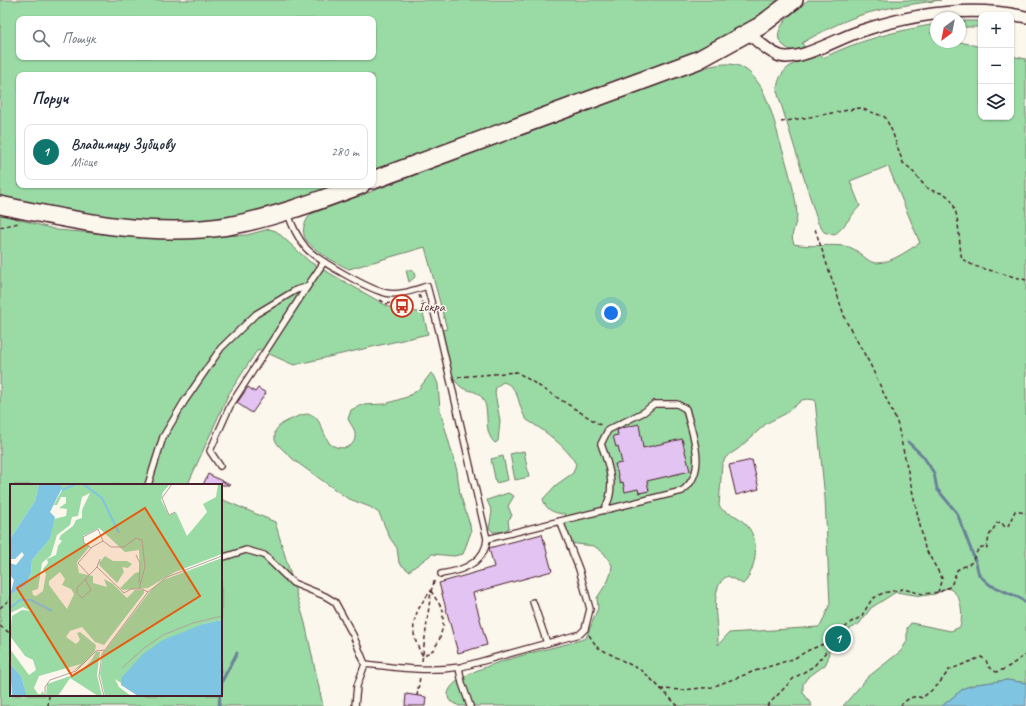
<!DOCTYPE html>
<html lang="uk">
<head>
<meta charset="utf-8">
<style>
  :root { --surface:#fff; --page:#f2f2f3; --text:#1f2937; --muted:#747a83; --line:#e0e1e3; --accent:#0f766e }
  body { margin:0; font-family:Caveat,sans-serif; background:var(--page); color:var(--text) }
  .controls { position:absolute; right:12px; top:12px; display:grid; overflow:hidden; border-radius:8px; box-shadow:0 1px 3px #0004 }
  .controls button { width:36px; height:36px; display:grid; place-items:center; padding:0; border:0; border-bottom:1px solid var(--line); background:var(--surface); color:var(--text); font:20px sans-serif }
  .compass { position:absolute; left:930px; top:12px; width:36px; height:36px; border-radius:50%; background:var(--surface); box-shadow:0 1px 3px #0004; rotate:212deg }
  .you { position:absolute; left:611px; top:313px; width:14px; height:14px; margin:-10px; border:3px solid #fff; border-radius:50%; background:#1a73e8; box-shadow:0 0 0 6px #1a73e833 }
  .badge { display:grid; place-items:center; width:26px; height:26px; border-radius:50%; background:var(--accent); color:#fff; font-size:13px; font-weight:700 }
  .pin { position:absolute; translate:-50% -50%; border:2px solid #fff; box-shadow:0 1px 4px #0006 }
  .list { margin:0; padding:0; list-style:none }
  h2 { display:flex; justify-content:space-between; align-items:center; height:52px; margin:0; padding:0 16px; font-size:17px }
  h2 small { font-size:13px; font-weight:400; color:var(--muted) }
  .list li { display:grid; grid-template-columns:26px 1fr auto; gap:12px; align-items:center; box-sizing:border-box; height:56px; margin:0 8px 8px; padding:0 8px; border:1px solid var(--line); border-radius:8px }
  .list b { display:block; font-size:15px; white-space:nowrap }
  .list p { margin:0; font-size:13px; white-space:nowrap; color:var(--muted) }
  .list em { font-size:13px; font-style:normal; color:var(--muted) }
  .icon { flex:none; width:22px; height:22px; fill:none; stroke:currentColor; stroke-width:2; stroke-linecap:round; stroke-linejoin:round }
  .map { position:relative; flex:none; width:1026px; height:706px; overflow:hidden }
  .search { position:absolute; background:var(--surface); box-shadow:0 1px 3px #0004; left:16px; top:16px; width:360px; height:44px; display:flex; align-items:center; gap:10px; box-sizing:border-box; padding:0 14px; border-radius:8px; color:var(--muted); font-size:15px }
  .panel { position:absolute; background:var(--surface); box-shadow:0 1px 3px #0004; left:16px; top:72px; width:360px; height:116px; border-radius:8px }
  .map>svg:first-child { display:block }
</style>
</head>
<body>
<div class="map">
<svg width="1026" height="706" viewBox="0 0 1026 706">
  <rect width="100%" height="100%" fill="#fbf7ec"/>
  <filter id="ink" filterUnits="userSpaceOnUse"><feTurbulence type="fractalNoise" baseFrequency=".025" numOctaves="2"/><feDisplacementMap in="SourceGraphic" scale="8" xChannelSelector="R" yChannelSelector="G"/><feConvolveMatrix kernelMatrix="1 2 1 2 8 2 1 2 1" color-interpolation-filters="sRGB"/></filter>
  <g filter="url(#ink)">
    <g fill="#9adba5" stroke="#727d68" fill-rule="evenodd">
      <path d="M0,0H783L763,16L680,62L373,174V75H19V185H341C304,197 268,212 230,218C152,230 76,213 0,198ZM19,19H373V57H19Z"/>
      <path d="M808,0H941C914,4 887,7 861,15C840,22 821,32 802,43L805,48C798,51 793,52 787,48C763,34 796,10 808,0Z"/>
      <rect x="960" y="21" width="21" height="6"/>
      <path d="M936,24V29L930,33L936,38V42H960L981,47V117H1011V56L1026,59V683L1007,680L977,684L964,688L942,706H843L868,677L901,651L907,641V628L911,623L951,631L960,627C963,614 963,593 947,588L935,594L921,596L896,592L871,608L859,624L837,636L830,643L828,659L825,665L807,678L803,684V692L812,706H459L449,700C435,668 567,647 586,638L598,608L597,598L608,581L611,573L612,565L604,553L594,546L568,543L562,534L566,519L564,513L562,514C552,512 546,510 543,499L556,485L573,473L576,464C566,446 545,431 527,420C517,408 521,387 503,382L496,387L495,393L500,421L498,441L495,443C482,431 491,413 483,399C476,388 467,393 460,386C448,377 446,344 442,330L447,329L425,247L349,269C338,264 306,247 304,235C302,227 306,220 311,214L697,70C711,66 726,61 739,66C749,70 756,79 761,87C770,104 775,124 780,142C787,165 795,190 797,214C797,225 789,234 794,244C812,248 831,243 849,247C860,250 867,264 878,263C893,262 908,250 920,243L888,166L850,181L860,206C851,215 845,227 834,235L824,232L818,223L777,91C778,66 798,62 818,53L823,58C858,40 897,31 936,24ZM807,399L815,400L825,498L830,604L821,625L818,627L729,633L718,645C719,628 707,585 728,576L743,584L746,581C758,562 761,534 740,519C733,513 724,514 719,506L722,464L726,457L738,449L767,423L785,414L802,400Z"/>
      <path d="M0,214L57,230L153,238L247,235L269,229L276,231L310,262L389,307L423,313L428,334L294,365L258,349L228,395L188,484L189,485H11V695H221V499L275,522L305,623L323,706H0Z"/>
      <path d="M406,270H410L414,272L415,277L409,282Z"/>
      <path d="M431,373L434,375L438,384L440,410L457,471L460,494L470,525L471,532L463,554L454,556L432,554L409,571L399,563L397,548L390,538L379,513L370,507L347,498L295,461L279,446L275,440V432C278,425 285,422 292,419C321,404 318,427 330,444C340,451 357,449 355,433C354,427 350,424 348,419L351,410L361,405L385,404L407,397L418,390Z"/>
      <path d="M524,451L529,477L515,480L510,454Z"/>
      <path d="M503,456L508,480L496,483L491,459Z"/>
      <path d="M508,493L514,496L508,506L512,516L508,520L509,528L502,532H493L489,528L492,512L487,500Z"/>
    </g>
    <path fill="#7fc4e0" stroke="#6a8298" d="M1007,680L1026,683V706H942L964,688L977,684Z"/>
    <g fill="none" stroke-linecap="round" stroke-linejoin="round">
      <g stroke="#6a8298" stroke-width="3">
        <path d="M908,442L923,456L934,473L937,489L957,513L976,563L979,575L990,585L1020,598L1026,603"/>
        <path d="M221,690L222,681L237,653"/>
        <path d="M219,706L220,695"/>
      </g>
    </g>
    <g fill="#e2c3f1" stroke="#4a1f2b">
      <path d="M248,387L255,392L258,388L266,393L252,413L237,403Z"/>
      <path d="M639,424L643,448L682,439L690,471L647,481L649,491L639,493L638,489L625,492L623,482L620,483L615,464L622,463L618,446L616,447L613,436L618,435L617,430L622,428Z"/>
      <path d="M752,460L759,489L736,495L729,465Z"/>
      <path d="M208,474L230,485H203Z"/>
      <path d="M542,534L552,571L473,593L487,645L458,653L439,583L494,567L489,548Z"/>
      <path d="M406,694L426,697L425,706H405Z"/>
    </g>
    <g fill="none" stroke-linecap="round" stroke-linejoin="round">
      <g stroke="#4a1f2b" stroke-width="8">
        <g id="lane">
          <path d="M288,213C292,226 297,237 306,248C317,260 370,290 386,293C399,296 414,290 427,286L439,331L487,539C485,563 462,571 441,574"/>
          <path d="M220,466L210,451L230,406L307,287"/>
          <path d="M148,485L163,437L184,402L221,348L256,314L296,290L307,287L324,262"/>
          <path d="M487,539L682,491C709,471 692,435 686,409L677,404H654L644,412L608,430L601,444C609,465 617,489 604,510"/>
          <path d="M221,558L246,550L264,555L293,583L325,596L335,602L353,635L365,664"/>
          <path d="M533,602L547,643"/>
          <path d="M459,668L462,683L470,706"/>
          <path d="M355,706L357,686L365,664C400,668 426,672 461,667L580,634L585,629L590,609L579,569L560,521"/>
        </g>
      </g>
      <g stroke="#4a1f2b" stroke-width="14">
        <path id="street" d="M748,33C758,41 768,52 780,56C800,62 840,37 861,31C913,14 972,5 1026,17"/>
      </g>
      <g stroke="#4a1f2b" stroke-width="20">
        <g id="primary">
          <path d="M373,180L698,60L760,26L794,0"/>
          <path d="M0,205C75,221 151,238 228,226C273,218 318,201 361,185"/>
        </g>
      </g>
      <g stroke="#4a1f2b" stroke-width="1.5" stroke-dasharray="4 3" stroke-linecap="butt">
        <path d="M781,122L860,108L885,117L892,131L903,163C913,169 918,179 926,187C934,193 939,191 946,195C961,205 958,244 962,259L974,266L1026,280"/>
        <path d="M0,227L19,223"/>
        <path d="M815,229L846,321L870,364L897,422L925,548L942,578L938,592"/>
        <path d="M419,295L424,307"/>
        <path d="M380,300L387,304L393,302"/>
        <path d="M458,377L517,372L602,426"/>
        <path d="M431,591L443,610V626L439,641L433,650L423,656C407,631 413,612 431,591Z"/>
        <path d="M0,608L11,598"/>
        <path d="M0,626L11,634"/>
        <path d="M589,635L597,647L644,672L678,706"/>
        <path d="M422,661L431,591L435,579"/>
        <path d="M660,689L683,690L712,687L755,671L793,659L809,650L831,641"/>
        <path d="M417,696L420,677"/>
        <path d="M48,706L49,695"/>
        <path d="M767,706L794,678L814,666L830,647L831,641L851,622L861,617L872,599L883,593L903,589L923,594L940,592L951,586L957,570L971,563L979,548L986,546L987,548L989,536L997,523L1001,522L1005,527L1008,526L1015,511L1026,513"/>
        <path d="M900,706C906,700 913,694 922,698L938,685L949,670L981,657L986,660L988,666L996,672C1008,669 1015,661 1026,655"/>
      </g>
      <use href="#lane" stroke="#fbf7ec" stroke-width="5.5"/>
      <use href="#street" stroke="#fbf7ec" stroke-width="11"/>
      <use href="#primary" stroke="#fbf7ec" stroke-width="17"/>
    </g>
  </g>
  <defs>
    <g id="bus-ring" transform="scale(1.15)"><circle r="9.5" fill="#fbf7ec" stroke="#c8321e" stroke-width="1.5"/><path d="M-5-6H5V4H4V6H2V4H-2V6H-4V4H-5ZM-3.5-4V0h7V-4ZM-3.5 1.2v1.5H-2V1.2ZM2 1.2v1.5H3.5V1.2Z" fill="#c8321e"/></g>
  </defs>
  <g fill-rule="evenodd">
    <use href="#bus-ring" x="402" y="306"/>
  </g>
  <g text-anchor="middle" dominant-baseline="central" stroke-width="3" stroke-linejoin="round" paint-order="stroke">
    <g font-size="14" fill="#4a1f2b" stroke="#fbf7ec" text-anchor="start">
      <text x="418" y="306">Іскра</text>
    </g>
  </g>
  <g transform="translate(10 484)">
    <rect width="212" height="212" fill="#fbf7ec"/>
    <path d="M0,0H29L25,17L0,55ZM50,0H160L153,8L151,16L159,31L166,28L177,52L197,28L193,20L206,13L208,0H212V70L165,88L138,104L113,106L110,104L125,89L130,88L129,66L115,68L89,44L73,52L74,59L80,62L67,78L69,89L83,92V99L97,103L94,95L103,100L117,114L125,106H134V109L94,161L85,158L72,143L60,147L56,153L66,160L70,156L67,149L70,148L86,161L85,167L70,183L63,187L52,190L63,187L71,180L29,192L24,204L28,210H31L32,207L36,212L37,200L69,189L81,177L86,168H90L87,191L92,212H88L60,194L48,212H17L11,192L0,180V165L19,191L26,186L23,176L15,172L0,152L2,132L12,126L21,127L13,123L0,129V111L16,101L21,89L22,76L40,55L44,35L56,32L57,25L49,24L56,19V13H51L47,21H44L52,6ZM80,9L72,26V34L66,36L63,42L51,51L49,55L52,57L48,62L46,71L37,75L38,79L33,85L36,90L33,107L26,112L23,111L22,107L28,105L32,79L41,71L47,51L60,41L62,33L68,32L72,13ZM50,88L55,95L52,101L61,105L64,110L57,125L39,101V97ZM95,72L103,77H117L122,80L118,84L112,83L114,88L107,99L90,82L89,79ZM212,74V136L193,140L111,194V199L105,195L109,203L121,212H95L90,190L93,169L141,106L153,96Z" fill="#9adba5" fill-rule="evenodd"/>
    <path d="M29,0H50L52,4L40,28L45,33L40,55L22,76L21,89L16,101L0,111L4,96L0,91V79L6,81L14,71L12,68L5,75H0V55L25,17ZM212,136V212H128L111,201V194L133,170L153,156L193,140ZM0,180L11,192L17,212H2Z" fill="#7fc4e0"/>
    <path fill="none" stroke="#7fc4e0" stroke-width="2" d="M73,0L92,14L109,49M52,6L66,0M0,124L10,116H21L42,127"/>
    <path fill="none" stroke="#b4a19f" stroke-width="1" d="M162,0L152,14L159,31L165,28M93,57L101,63H114L126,54L132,56L135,83L129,105M126,71L130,79L129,99M90,75L87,83L114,109L121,105H132L138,108M79,91L68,79L82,63L93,57L88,45L73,53L74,59L81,64M75,95L81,106L72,114L67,109V104L87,83M112,184L134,164L153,151L183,139L212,132M35,212V203L40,196L66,187L86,167L94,166M94,212L89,192L92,170L138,108L157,93L212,72"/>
    <path fill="#e8590c" fill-opacity="0.15" stroke="#e8590c" stroke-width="2" d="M135,24L190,112L62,192L7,104Z"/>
    <rect width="212" height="212" fill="none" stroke="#4a1f2b" stroke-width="2"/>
  </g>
</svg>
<div class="controls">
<button>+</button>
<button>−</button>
<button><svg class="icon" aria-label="layers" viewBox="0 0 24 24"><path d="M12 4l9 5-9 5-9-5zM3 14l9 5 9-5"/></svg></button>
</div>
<svg class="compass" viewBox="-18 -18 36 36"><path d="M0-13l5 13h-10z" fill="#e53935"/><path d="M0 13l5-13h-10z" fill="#747a83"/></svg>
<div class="you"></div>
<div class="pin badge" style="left:838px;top:639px">1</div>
<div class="search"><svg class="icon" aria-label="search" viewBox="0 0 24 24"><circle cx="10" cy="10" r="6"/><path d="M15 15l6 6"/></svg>Пошук</div>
<section class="panel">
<h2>Поруч<small></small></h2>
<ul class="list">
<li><span class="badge">1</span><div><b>Владимиру Зубцову</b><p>Місце</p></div><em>280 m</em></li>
</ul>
</section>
</div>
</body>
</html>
